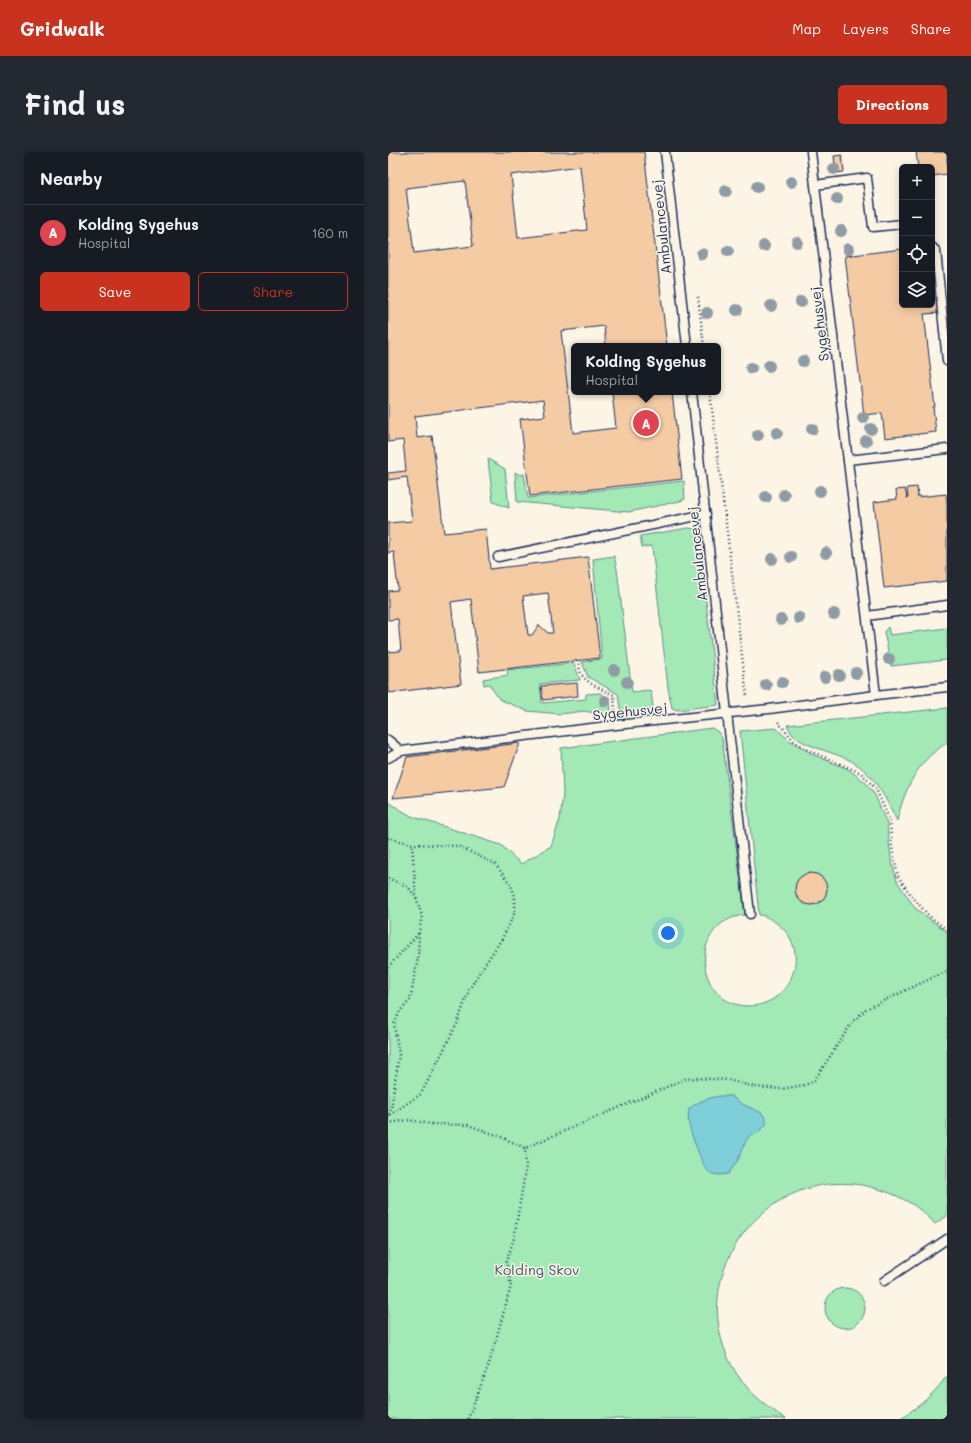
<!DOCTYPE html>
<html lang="en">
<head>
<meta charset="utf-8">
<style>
  :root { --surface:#171b24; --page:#242831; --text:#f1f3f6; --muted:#9ea1a6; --line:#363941; --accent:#c8321e }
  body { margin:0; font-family:Mali,sans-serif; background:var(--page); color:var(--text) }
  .controls { position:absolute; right:12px; top:12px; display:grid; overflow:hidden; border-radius:6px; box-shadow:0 2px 10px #0003 }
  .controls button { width:36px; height:36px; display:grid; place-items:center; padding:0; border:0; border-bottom:1px solid var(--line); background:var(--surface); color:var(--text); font:20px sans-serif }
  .you { position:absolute; left:280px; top:781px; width:14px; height:14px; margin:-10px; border:3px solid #fff; border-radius:50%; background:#1a73e8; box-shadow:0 0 0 6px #1a73e833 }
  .badge { display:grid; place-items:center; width:26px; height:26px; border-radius:50%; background:var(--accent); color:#fff; font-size:13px; font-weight:700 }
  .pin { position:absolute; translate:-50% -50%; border:2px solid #fff; box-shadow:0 1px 4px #0006 }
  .popup { position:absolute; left:183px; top:191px; width:150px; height:52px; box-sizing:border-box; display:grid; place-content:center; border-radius:6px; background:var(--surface); filter:drop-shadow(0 1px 3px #0005); font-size:13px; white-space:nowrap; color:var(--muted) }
  .popup b { font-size:15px; color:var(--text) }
  .popup::after { content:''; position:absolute; left:50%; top:100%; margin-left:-8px; border:8px solid transparent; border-top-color:var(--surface) }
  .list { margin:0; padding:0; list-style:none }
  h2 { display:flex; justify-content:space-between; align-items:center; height:52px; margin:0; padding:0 16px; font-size:17px }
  h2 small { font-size:13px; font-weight:400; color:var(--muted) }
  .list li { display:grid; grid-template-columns:26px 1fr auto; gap:12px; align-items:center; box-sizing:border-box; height:56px; padding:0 16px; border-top:1px solid var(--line) }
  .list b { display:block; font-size:15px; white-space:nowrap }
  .list p { margin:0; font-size:13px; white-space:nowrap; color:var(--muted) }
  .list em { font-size:13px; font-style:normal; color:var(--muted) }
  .actions { display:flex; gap:8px; padding:12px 16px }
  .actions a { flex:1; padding:9px 0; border:1px solid var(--accent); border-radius:6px; text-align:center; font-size:14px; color:var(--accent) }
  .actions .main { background:var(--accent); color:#fff }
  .icon { flex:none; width:22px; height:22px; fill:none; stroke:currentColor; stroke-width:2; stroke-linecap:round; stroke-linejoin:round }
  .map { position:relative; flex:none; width:559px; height:1267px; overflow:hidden; border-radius:6px }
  header { display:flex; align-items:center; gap:24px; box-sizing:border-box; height:56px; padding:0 20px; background:var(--accent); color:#fff }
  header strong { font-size:19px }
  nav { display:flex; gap:22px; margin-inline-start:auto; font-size:14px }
  .intro { display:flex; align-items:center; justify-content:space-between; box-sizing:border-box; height:96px; padding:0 24px }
  h1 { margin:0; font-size:28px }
  .button { padding:10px 18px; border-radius:6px; background:var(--accent); color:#fff; font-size:14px; font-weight:700 }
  main { display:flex; gap:24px; padding:0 24px }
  aside { flex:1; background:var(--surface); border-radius:6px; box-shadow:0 2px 10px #0003 }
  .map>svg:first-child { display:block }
</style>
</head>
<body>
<header>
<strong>Gridwalk</strong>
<nav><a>Map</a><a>Layers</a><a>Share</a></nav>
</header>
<div class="intro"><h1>Find us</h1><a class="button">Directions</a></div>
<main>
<aside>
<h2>Nearby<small></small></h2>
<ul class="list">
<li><span class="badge" style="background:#e0444e">A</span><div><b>Kolding Sygehus</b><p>Hospital</p></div><em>160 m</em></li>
</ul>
<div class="actions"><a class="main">Save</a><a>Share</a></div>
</aside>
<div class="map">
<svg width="559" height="1267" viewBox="0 0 559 1267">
  <rect width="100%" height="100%" fill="#fcf5e5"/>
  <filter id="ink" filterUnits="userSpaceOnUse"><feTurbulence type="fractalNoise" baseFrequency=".025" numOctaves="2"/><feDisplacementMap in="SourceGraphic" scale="8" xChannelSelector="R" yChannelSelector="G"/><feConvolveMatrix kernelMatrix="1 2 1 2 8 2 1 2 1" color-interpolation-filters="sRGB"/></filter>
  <g filter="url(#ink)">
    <g fill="#a2e9b6" stroke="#5e8c8a">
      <path d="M100,307L117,317L121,356L105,350Z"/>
      <path d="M127,320L132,323L136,322L140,346L296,329L297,347L292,349L241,360L129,350Z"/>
      <path d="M300,376L308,377L310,380L330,553L289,558L284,556L280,536L264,394L254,395L252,384Z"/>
      <path d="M226,404L229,417L244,540L260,538L263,539L265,555L263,560L233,563L230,542L200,525L194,510L214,507L205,407Z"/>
      <path d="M500,475L502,483L559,476V508L503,514L496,480Z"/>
      <path d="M186,511L192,528L152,532L154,551L198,547V542L212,541L222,547L223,564L196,559L173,562L139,559L111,547L101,532L96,533L95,527L120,523L119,518Z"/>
      <path d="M559,556V591C529,609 517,636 509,669C499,648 486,622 465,610C448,600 422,597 406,584C403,581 401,577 399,573Z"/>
      <path d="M324,576L330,580L334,586L357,763C299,769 306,855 362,854C402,853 424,801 392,774C386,769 379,764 371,763L352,579L388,576L401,588L426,603L460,617L477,630L487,643L499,672L503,707L509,729L527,756L559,780V1064L547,1072C531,1053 507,1041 483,1035C382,1010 295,1119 343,1212C356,1237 375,1252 398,1267H0V650L23,664L113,693L133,712L163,694L172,667L175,642L173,596Z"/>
      <circle cx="457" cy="1156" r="20"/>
      <path d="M559,1224V1267H511C531,1255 545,1243 559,1224Z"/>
    </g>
    <path fill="#7fcfdb" stroke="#578fa9" d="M332,944H343L354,952L374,961L378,967V973L369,981L362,983L358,989L350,1008L340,1022C332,1023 325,1024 319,1018C315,1014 302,980 301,972C300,967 300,962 301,957C311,949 319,946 332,944Z"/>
    <g fill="#f5cba4" stroke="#1b2f5e" fill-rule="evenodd">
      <path d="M0,0H256L279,194H218L216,174L173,179L185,281L228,276L224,240H284L294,327L142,344L132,267L157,264L155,248L27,264L29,286L44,284L56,381L98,377L102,417L200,405L212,506L91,520L83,447L63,450L73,532L0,541V500L13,499L10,467L0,468V439L10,438L6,400L0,401V371L24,369L19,325L0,328V321L18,319L15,288L0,290ZM192,14L199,78L130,86L123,23ZM77,29L85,94L26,101L18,36ZM160,441L165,481H160L151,473L144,483H140L135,444Z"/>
      <path d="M528,0H559V22L544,24V15H530Z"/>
      <path d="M454,3L456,20L448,21L446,4Z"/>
      <path d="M514,97V153H544V110L550,161L536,162L547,255H545L548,280L497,286L494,261L476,263L457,104Z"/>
      <path d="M529,335L530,345L558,342L559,353V429L496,436L486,350L509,347L508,338L517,337L519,346H520L519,336Z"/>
      <path d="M189,531L190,544L155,548L153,534Z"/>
      <path d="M132,591L116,635L5,646L19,605Z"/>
      <circle cx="423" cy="737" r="16"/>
    </g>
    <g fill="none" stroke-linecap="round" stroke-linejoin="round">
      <g stroke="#1b2f5e" stroke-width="11">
        <g id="service">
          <path d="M277,0L299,194"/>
          <path d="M423,0L488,543"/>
          <path d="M427,33L479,26L485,75L514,72"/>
          <path d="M544,95L548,99L559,209"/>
          <path d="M304,240L339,561L362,762"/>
          <path d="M460,308L559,297"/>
          <path d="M110,405L318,362"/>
          <path d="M479,464L559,453"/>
          <path d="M0,588L13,599"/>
          <path d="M0,606L13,599L228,573L381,557L488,543L559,535"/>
          <path d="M496,1129L559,1087"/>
        </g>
      </g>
      <g stroke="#1b2f5e" stroke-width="2.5" stroke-dasharray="1 3" stroke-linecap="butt">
        <path d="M310,145L316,194"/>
        <path d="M322,240L359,545"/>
        <path d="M191,508C191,512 191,517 193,521C197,531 217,539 226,543L227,559"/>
        <path d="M390,570L406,589L420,598L473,621L488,637L502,669L504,696L510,724L522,742L540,763L559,778"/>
        <path d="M0,686L24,692L70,694L107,712L123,733L127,744V760L114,787L91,821L81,838L69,872L33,942L2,963"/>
        <path d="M0,726L20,735L27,744"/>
        <path d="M0,815L31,781"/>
        <path d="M0,966L2,963L11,903L6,872L12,859L22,848L30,806L31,780L34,764L28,745L24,692"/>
        <path d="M0,971L21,968L43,972L80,973L111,984L137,996L297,927L307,926L340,928L367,935L393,937L417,933L426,929L465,869L478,857L559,819"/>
        <path d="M80,1267L101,1212L123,1134L118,1110L126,1086L138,1015L137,996"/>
      </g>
      <use href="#service" stroke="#fcf5e5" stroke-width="8"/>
    </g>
    <g fill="#8f9ca5">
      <circle cx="446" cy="17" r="6"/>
      <circle cx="403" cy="30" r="6"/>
      <circle cx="369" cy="35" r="6"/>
      <circle cx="338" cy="39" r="6"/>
      <circle cx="449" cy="47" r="6"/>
      <circle cx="453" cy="79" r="6"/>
      <circle cx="409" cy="90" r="6"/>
      <circle cx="376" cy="94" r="6"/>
      <circle cx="460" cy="97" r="6"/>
      <circle cx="340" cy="99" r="6"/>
      <circle cx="314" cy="102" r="6"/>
      <circle cx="413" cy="150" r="6"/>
      <circle cx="383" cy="154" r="6"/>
      <circle cx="349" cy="158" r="6"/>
      <circle cx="319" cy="161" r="6"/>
      <circle cx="415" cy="209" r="6"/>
      <circle cx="381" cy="214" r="6"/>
      <circle cx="363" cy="216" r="6"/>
      <circle cx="475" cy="266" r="6"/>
      <circle cx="424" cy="277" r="6"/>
      <circle cx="483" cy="277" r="6"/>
      <circle cx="389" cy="281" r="6"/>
      <circle cx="370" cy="283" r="6"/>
      <circle cx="478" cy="289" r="6"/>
      <circle cx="432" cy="339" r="6"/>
      <circle cx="396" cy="343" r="6"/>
      <circle cx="378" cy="345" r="6"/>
      <circle cx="438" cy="401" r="6"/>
      <circle cx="403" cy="405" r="6"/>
      <circle cx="384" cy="407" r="6"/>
      <circle cx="446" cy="462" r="6"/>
      <circle cx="411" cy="466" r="6"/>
      <circle cx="393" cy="468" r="6"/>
      <circle cx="501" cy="507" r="6"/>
      <circle cx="226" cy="518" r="6"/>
      <circle cx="468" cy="521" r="6"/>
      <circle cx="451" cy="523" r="6"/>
      <circle cx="437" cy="525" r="6"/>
      <circle cx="239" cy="530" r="6"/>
      <circle cx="394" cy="530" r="6"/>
      <circle cx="378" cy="533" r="6"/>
      <circle cx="217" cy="549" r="6"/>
    </g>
  </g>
  <g text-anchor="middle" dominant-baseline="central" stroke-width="3" stroke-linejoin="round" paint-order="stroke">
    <g font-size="14" fill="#1b2f5e" stroke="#fcf5e5">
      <text transform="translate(273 75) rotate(-96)">Ambulancevej</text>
      <text transform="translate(431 172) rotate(-97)">Sygehusvej</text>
      <text transform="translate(309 402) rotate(-96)">Ambulancevej</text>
      <text transform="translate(242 559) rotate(-6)">Sygehusvej</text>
    </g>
    <g font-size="14" fill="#365470" stroke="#fcf5e5">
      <text x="149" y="1117">Kolding Skov</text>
    </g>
  </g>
</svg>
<div class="controls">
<button>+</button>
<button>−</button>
<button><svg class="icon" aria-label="locate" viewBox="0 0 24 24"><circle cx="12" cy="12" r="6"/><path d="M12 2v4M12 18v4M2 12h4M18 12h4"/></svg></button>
<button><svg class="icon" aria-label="layers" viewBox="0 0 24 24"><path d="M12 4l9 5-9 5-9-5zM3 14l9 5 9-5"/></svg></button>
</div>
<div class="you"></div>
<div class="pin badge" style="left:258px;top:271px;background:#e0444e">A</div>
<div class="popup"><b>Kolding Sygehus</b>Hospital</div>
</div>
</main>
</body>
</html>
